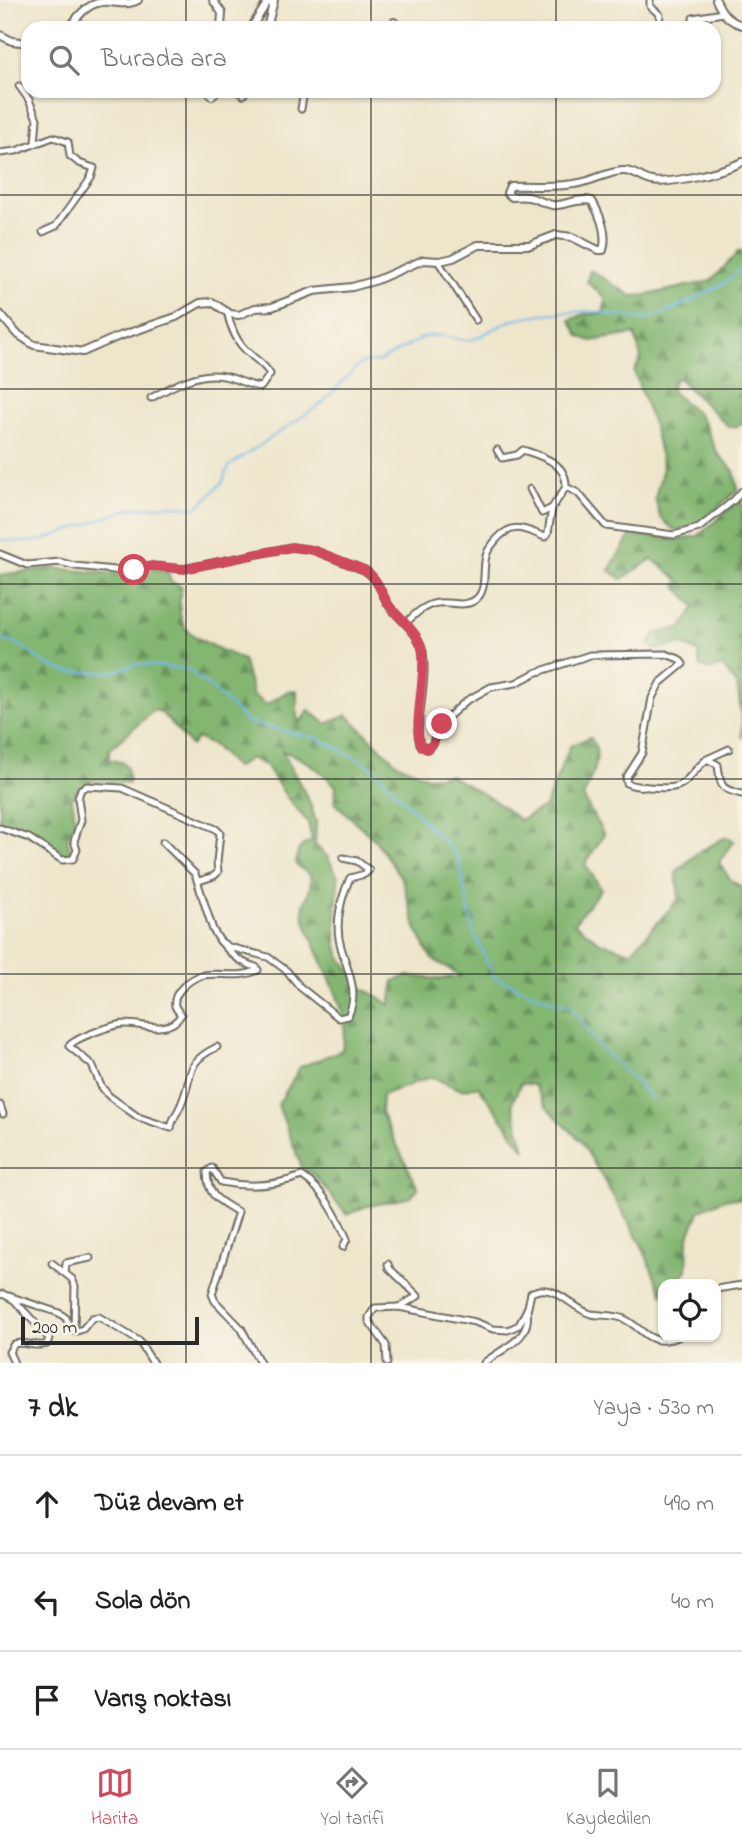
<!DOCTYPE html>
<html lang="tr">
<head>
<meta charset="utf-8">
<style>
  :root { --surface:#fff; --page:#f6f6f6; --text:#222; --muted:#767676; --line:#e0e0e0; --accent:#d1495b }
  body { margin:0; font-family:"Indie Flower",sans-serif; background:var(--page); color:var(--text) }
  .controls { position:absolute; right:21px; bottom:21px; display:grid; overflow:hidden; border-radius:14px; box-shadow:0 2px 5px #0004 }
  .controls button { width:63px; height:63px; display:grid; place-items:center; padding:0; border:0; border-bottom:2px solid var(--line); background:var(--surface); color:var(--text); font:35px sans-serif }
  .scale { position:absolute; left:21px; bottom:18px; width:178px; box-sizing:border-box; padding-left:7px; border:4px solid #2b2b2b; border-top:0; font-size:19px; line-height:24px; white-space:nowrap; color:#2b2b2b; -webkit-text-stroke:5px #f7f3e8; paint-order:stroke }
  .stop { position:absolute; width:21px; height:21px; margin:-16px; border:5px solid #d1495b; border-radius:50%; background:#fff }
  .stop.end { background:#d1495b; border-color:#fff; box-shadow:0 2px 7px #0008 }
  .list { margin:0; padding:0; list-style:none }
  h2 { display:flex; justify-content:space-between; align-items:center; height:91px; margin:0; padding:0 28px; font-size:30px }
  h2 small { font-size:23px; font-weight:400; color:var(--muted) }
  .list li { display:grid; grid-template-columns:46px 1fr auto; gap:21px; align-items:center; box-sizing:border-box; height:98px; padding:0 28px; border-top:2px solid var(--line) }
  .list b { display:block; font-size:26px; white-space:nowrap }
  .list em { font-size:23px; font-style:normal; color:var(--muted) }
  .icon { flex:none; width:38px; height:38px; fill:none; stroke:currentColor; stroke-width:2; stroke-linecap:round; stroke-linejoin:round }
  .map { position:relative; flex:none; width:742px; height:1363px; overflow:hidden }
  .search { position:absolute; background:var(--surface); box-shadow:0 2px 5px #0004; left:21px; right:21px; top:21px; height:77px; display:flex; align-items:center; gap:18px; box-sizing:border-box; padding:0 24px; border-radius:21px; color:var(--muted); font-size:26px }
  .sheet { height:385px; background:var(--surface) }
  nav { display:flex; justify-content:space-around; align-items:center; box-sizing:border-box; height:98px; border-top:2px solid var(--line); background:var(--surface); font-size:19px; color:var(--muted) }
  nav a { display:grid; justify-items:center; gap:4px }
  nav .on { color:var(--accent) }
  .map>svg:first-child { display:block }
</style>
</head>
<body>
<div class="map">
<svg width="742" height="1363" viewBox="0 0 742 1363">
  <defs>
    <pattern id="forest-firs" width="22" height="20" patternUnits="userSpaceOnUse" patternTransform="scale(1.75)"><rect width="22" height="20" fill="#83b671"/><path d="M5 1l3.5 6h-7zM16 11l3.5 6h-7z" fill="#6b945d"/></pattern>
  </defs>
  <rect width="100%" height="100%" fill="#f7f3e8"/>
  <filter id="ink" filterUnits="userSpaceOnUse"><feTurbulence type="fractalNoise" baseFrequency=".0143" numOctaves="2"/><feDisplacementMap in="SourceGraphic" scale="14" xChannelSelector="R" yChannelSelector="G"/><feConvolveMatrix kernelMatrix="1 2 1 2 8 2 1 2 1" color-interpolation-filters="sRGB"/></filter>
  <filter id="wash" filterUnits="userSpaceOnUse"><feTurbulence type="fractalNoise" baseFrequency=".00686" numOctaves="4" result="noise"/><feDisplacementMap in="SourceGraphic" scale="28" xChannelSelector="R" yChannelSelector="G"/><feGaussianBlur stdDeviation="1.57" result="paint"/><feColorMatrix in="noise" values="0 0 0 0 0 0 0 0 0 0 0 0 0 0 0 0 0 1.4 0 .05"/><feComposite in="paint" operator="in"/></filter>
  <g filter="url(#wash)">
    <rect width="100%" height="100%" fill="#eee6cb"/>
    <g fill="url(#forest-firs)" stroke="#57704e" stroke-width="2" fill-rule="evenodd">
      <path d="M739,251H742V423L738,426L729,427L678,378L674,379L671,391L697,413L705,425L717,453L734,471L738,490L696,526L675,531L660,517L655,498L663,467L654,428L634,371L641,359L635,334L591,341L579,336L570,320L585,314H603L606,299L587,282L590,270L632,296L646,295L711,281Z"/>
      <path d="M742,498V738V719L737,685L722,666L711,670L700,666L698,652L681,644L655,650L649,644L656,633L682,628L695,606L676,587L679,580L652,559L622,579L609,570L632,533L674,540L698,536Z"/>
      <path d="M53,568L129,575L154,569L169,573L170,581L182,587C179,597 178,616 184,626C191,639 229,653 243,660L253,695L266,705L288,691L297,690V718L300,722L309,710L326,724L347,715L396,763L427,777L449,775L492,799L520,820L545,807L570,746L590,737C605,756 591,777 583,797L604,835L585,864L601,889L574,923L600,942L631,952L679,899L676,872L697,853L726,837L734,841L719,862L731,881L742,887V1199L727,1198L700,1210L688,1237L687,1270L675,1284H663V1296L641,1244L581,1141L547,1108L534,1085L521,1083L512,1103L525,1150L478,1086L462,1090L431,1077L382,1095L381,1113L418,1188L411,1197L364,1207L347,1215L314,1175L302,1168L278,1105L300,1067L342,1050C343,1043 345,1035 345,1028C343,995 313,951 304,916C300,900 314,895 310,875L296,865C297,851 298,846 312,841L308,822L288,799L265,765L250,758L236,768L214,746L197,738L191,746L161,712L154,710L110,749L108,759L123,763L127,768L129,783C102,781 89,773 72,798L75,819L67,839L71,852L68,857L57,854L38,839L0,821V575ZM282,751C304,758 319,769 336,786L334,802L375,840L402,879L417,931L431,958L461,976L440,979L408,976L394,981L390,1005L376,995L363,989L340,956L336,943V919L338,877L327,856L315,845L316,822L310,803Z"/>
    </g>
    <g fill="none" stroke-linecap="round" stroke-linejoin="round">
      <g stroke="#75b9eb" stroke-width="2">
        <path d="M0,540L25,542L43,540L129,509L171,505L197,508L222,483L229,466L321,404L361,363L378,362L424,337L442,335L461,340H472L514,319L542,314L590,311L642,319L660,315L693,300L725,283L742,267"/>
        <path d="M0,640L15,642L48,665L68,672H112L136,664L187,669L216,692L247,722L320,739L371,766L458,856L474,934L495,977L531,993L572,1007L599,1046L653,1099"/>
      </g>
    </g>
  </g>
  <g filter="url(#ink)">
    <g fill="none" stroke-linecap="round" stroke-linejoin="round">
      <g stroke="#6f6c63" stroke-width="9">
        <g id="minor">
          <path d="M650,0V6L660,15L658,28"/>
          <path d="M693,18L723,13"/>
          <path d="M19,86L29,100L37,119L35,143"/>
          <path d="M237,91L243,95L246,91"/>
          <path d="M297,91L303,97L301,109"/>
          <path d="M0,153L16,151L53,137L68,142L70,156L79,163L94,168L91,177L56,226L43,232"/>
          <path d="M438,261L476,320"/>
          <path d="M151,398C172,386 199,371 224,376C236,378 248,386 261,387L270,374C264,364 257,361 249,353C237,344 230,326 227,311"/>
          <path d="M497,450L502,458L517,455L523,450C542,456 567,463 566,487L578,493L606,526L674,535L699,528L734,500L742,491"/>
          <path d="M530,489L542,513L552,508L566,487"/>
          <path d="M0,554L27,565L60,562L75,566L124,571L152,566L184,569L292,547L313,550L364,570C378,578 381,593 389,606C399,619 414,629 421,645C429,665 419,710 418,733C419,741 419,746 427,749L433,744L435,735L446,719L466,701L491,687L516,683L535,673L590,655L666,654L679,659L683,664L660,683L652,698L642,753L626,778L627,783C634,787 641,786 649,787C690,791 681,781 707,759L718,765C721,786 719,789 742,794"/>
          <path d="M406,623C414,615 425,604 438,603C450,601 464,608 475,600C489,590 481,567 487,553C489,548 493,544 496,540C513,521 524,529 545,537L548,533L552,508"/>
          <path d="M707,759L729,749"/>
          <path d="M0,828L29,838L62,860L73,859L77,850L74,841L81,820L78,798L81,789L87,786L122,788L216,829L220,833L217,862L218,872L214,876L199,881"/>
          <path d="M163,842L195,874L213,930L220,941L229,947L268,957L287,971L300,987L339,1018L348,1016C360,992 347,970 341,947C334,925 341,898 350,878L365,874L369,870L357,861L343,858"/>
          <path d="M217,1047C184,1063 194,1073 182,1102C179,1111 172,1118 171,1128L138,1117L109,1096L101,1086L92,1065L69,1046C75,1038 114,1024 125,1024C144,1024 169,1035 181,1015C179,1012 176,1009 175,1006C172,992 191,978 203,975C222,972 239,979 258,970L256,967C240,963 231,954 220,941"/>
          <path d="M0,1105L3,1114"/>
          <path d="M52,1263L72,1279L75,1286L74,1330"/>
          <path d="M388,1264L389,1268L418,1296L399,1307"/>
          <path d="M65,1273L66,1263L90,1258"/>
          <path d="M716,1289L742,1285"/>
          <path d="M0,1295L3,1294L14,1300L49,1338L47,1344C36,1348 25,1341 14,1344L9,1352L14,1363"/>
          <path d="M9,1296L59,1313L66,1318L70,1328L77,1331L83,1329L92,1318L99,1317L139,1341L153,1363"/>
          <path d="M260,1363L241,1328L215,1301L212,1294L238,1212C218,1200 208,1197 207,1172L212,1168L221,1182C250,1188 275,1186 302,1176C324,1190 337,1216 347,1239L343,1247"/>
          <path d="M387,1363L386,1345L369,1321V1317L375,1308L399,1307L475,1322L493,1329L508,1330L519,1325L528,1307L531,1293C553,1280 572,1309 591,1314C601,1316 614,1314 624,1319C644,1328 648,1348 678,1337"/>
          <path d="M484,1363C505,1346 532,1340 527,1309"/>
        </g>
      </g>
      <g stroke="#6f6c63" stroke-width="10">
        <g id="tertiary">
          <path d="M213,0L222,13L221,28"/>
          <path d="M716,0C722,13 728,21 742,25"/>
          <path d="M70,28C79,13 91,0 110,2C120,3 130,5 138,0"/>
          <path d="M251,28L269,0"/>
          <path d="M267,28L274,0"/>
          <path d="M369,28H376"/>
          <path d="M393,28L394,22"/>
          <path d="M0,35L12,41L28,43"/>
          <path d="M208,91L212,96L217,91"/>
          <path d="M0,314L16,333L34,345L83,352L117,337L176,317L200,303L212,302L230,314L239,315L255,308L272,307L314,291L352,287L377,280L423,260L440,261L453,258L478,245H530L556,235L572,237L598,250H603C608,234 600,215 592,201C575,197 564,207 552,205C533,200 535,195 512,197L507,193L510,186C534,185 555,188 580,183C594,180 608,172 622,171C634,170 641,179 652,181C668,185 727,170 742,162"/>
        </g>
      </g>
      <use href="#minor" stroke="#fff" stroke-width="5"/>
      <use href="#tertiary" stroke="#fff" stroke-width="6"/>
    </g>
  </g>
  <g fill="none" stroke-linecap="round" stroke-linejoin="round" filter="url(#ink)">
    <path stroke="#d1495b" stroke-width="9" d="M134,570L152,566L184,569L292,547L313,550L365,570C378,578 381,593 389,605C399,619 418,631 422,649C427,676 411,728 422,747L427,749L433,744L442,724"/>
  </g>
  <path fill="none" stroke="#2b2b2b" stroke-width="2" stroke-opacity="0.55" d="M186,0V28M371,0V28M556,0V28M186,91V1363M371,91V1363M556,91V1363M0,195H742M0,389H742M0,584H742M0,779H742M0,974H742M0,1168H742"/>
</svg>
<div class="controls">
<button><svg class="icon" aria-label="locate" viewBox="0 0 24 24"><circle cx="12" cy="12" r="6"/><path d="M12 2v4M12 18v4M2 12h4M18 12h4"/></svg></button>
</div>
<div class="scale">200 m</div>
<div class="stop" style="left:134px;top:570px"></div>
<div class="stop end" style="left:442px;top:724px"></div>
<div class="search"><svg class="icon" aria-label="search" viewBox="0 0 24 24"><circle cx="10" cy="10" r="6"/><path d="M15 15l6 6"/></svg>Burada ara</div>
</div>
<section class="sheet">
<h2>7 dk<small>Yaya · 530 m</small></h2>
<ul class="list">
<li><svg class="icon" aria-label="ahead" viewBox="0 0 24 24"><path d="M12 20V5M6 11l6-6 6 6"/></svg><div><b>Düz devam et</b></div><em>490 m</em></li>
<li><svg class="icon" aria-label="left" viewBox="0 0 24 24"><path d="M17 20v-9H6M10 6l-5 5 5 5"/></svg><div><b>Sola dön</b></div><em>40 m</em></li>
<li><svg class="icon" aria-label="arrive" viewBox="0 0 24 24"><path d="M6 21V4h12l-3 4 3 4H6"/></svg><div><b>Varış noktası</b></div></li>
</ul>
</section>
<nav>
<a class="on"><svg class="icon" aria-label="map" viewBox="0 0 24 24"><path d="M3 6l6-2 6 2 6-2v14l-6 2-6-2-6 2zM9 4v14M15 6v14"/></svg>Harita</a>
<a><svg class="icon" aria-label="directions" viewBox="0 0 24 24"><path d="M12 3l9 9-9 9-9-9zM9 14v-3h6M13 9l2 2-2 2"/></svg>Yol tarifi</a>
<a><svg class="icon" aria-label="saved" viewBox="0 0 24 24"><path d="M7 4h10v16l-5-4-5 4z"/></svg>Kaydedilen</a>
</nav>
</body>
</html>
